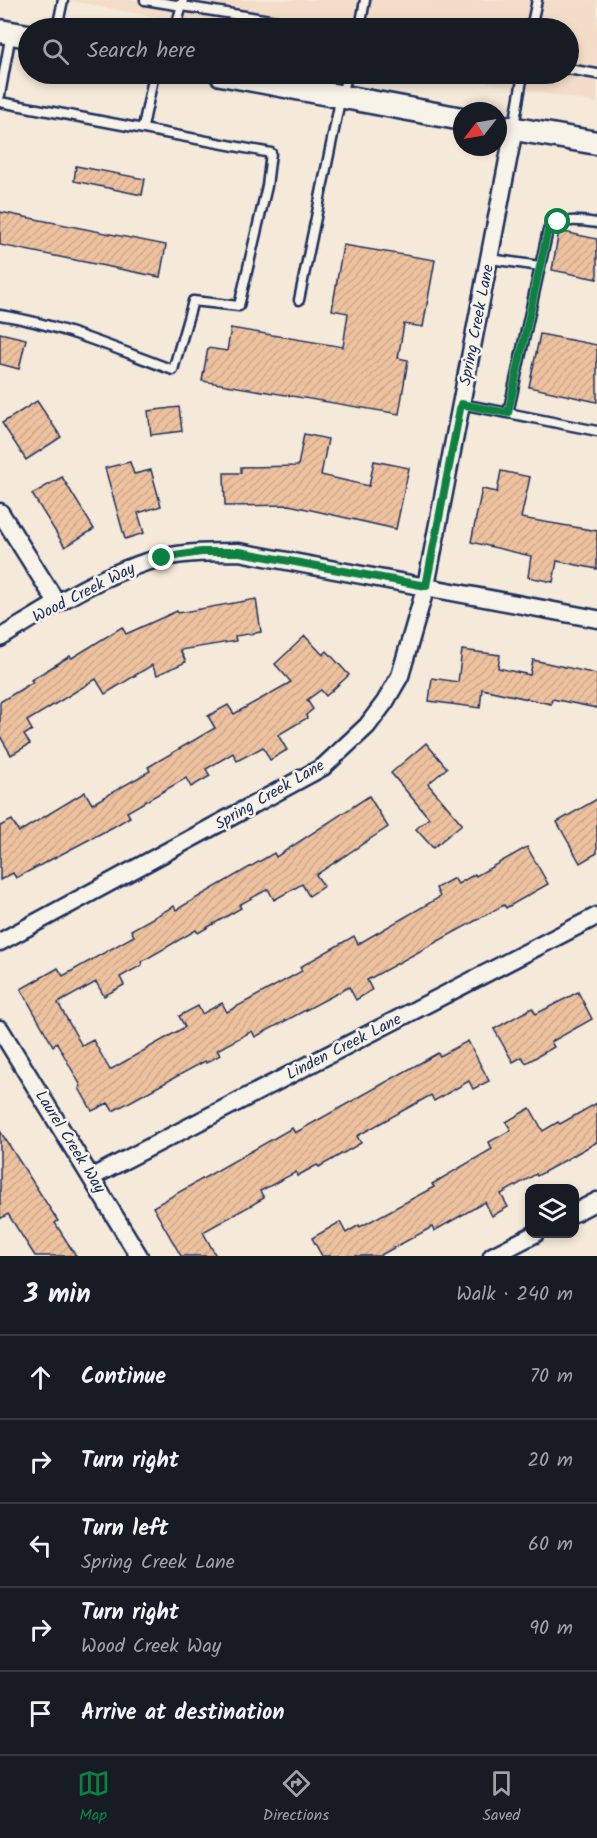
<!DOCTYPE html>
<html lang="en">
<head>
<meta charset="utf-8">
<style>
  :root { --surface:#171b24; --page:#20242c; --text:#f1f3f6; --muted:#9ea1a6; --line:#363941; --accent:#0b8043 }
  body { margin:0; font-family:Kalam,sans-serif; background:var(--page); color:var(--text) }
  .controls { position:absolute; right:18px; bottom:18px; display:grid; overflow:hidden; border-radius:12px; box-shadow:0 3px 9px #0003 }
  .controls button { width:54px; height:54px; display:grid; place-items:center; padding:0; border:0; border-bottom:2px solid var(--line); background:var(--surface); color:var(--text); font:30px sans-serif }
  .compass { position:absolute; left:453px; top:102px; width:54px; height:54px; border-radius:50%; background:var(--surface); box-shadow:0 3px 9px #0003; rotate:239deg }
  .stop { position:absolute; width:18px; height:18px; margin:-14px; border:4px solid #0b8043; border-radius:50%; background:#fff }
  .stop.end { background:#0b8043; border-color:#fff; box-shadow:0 2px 6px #0008 }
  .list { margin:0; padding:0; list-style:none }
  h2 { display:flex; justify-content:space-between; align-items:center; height:78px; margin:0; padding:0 24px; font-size:26px }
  h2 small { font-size:20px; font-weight:400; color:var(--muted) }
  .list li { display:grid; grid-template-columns:39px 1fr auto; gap:18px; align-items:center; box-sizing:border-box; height:84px; padding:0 24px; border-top:2px solid var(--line) }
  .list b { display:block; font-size:22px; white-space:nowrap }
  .list p { margin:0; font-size:20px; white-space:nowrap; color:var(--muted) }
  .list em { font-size:20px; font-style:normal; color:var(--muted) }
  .icon { flex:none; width:33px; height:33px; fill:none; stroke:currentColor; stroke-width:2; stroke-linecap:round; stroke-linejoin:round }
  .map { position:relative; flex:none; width:597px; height:1256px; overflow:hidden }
  .search { position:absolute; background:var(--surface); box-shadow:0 3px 9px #0003; left:18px; right:18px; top:18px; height:66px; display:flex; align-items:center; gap:15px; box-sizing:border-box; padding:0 21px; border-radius:33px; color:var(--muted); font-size:22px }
  .sheet { height:498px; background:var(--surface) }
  nav { display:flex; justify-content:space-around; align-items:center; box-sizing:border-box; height:84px; border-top:2px solid var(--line); background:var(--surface); font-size:16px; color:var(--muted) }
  nav a { display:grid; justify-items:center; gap:3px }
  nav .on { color:var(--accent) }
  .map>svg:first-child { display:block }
</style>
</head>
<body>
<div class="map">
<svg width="597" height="1256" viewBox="0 0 597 1256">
  <defs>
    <pattern id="building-hatch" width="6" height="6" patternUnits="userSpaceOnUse" patternTransform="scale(1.5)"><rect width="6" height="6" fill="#efc29f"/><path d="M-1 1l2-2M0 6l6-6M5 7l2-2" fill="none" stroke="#cca78b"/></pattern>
  </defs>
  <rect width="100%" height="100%" fill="#f5e9d9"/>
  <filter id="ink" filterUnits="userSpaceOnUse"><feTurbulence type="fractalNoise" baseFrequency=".0167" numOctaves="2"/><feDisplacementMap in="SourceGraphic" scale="12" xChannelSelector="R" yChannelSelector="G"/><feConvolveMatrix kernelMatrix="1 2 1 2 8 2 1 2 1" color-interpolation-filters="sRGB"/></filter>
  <g filter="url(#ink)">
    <path fill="#f3ddc8" d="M66,0H597V103L443,74H568V28H212Z"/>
    <g fill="url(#building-hatch)" stroke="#1b2f5e" stroke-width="1.5">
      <path d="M76,166L145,179L142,195L74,181Z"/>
      <path d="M0,212L166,245L160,277L0,245Z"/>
      <path d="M559,231L597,239V279L552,270Z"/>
      <path d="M343,245L435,260L423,327L404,324L398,358L408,360L399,414L202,381L208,348L227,351L231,328L343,347L348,313L332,310Z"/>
      <path d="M0,333L26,339L19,369L0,364Z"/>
      <path d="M540,334L597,345V402L529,387Z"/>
      <path d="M37,401L61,437L26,460L2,423Z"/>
      <path d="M179,407L182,431L151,435L148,411Z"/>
      <path d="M304,434L328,439L321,475L369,486L374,461L409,468L396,529L289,505L225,506L224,473H241V467L298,466Z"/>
      <path d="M130,462L134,474L151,470L161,506L138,513L144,533L125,539L105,468Z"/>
      <path d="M501,471L530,477L521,518L597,531V569L557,561L553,582L528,577L531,556L471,542L482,489L497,492Z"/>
      <path d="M62,477L94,529L65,547L32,494Z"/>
      <path d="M256,599L261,632L235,636L236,641L180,650L186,662L157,675L152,665L105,694L96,679L27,721L32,730L24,735L30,744L11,755L0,736V702L33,682L31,680L70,656L72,658L122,627L126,634L177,611L178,613Z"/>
      <path d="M305,636L323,655L327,651L349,675L326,696L321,690L307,700L313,709L306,715L307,718L278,735L287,750L270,760L263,747L237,761L233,753L206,769L210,776L191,787L186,778L127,812L130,817L113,827L16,878L13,873L0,880V826L12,820L19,832L85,792L92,804L150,771L148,767L215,728L208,716L228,705L234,714L291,682L275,664Z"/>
      <path d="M462,650L500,655L498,668L530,675L533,660L597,674V708L552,699L551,704L482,689L480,708L429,701L432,678L458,682Z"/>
      <path d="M426,743L447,768L428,784L462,824L433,848L416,829L429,818L391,773Z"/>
      <path d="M369,796L388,827L316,875L324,886L309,896L302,884L274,900L268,889L239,905L241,908L198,933L196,930L141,962L142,965L120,977L124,985L104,996L96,982L58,1003L82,1046L93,1040L110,1070L185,1027L179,1016L198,1006L202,1014L222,1003L227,1012L302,971L300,967L354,936L358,944L440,897L436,888L454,878L458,884L475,874L476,876L527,847L548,884L506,908L504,905L367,980L372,990L356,1000L349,987L255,1037L252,1031L217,1050L220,1055L206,1063L205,1061L113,1111L108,1103L92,1111L79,1088L81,1086L57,1043L53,1046L21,989L58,968L63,976L134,936L131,930L174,906L176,910L274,853L276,857Z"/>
      <path d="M597,799V853L580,863L557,822Z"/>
      <path d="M578,992L592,1019L551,1042L554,1047L526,1063L522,1057L513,1062L494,1029L532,1008L536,1014Z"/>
      <path d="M468,1041L489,1081L473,1089L469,1081L434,1101L431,1095L357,1136L361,1143L319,1167L317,1165L297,1176L296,1172L260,1191L264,1198L203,1232L216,1256H181L153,1207L292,1128L295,1133L438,1053L440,1056Z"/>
      <path d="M597,1103V1142L553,1167L537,1176L536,1174L501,1194L508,1207L492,1216L485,1202L434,1231L432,1227L379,1256H322L312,1238L340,1222L346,1233L359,1225L360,1227L434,1187L432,1184L492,1149L489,1142L511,1130L506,1122L530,1108L543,1131L558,1122L560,1124Z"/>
      <path d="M0,1131L58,1221L55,1223L76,1256H35L8,1214L0,1219Z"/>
    </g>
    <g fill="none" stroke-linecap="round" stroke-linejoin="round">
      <g stroke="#1b2f5e" stroke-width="13">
        <g id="lane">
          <path d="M145,0L320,28"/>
          <path d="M57,28L63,0"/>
          <path d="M176,28L183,0"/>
          <path d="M360,28L365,0"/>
          <path d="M531,28L537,0"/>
          <path d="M568,69L597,74"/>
          <path d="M0,95L11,33"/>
          <path d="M0,102L271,153L267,186L239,306L193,301L173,370C116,349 59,324 0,315"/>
          <path d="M514,126L523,74"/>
          <path d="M143,127L154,74"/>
          <path d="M597,223C577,220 565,218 548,230L508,413L597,431"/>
          <path d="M490,259L540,266"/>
          <path d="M299,300L341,96L348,74"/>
          <path d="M461,404L508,413"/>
        </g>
      </g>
      <g stroke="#1b2f5e" stroke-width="21">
        <g id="street">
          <path d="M0,512L57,603"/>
          <path d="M0,638C51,607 103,572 161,558C187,552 213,552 239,552L597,619"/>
          <path d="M0,942L323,767L367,726L385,702L400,676L426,586L514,129"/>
          <path d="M0,1029L139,1256"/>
          <path d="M92,1177L597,916"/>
          <path d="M574,1213L597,1201"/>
          <path d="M492,1256L535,1234"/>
        </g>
      </g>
      <g stroke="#1b2f5e" stroke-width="27">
        <g id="secondary">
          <path d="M0,31L28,36"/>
          <path d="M221,74L462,119"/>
          <path d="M498,126L597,143"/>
        </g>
      </g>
      <use href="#lane" stroke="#f7f3e8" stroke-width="8"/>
      <use href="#street" stroke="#f7f3e8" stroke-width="16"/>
      <use href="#secondary" stroke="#f7f3e8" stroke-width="22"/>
    </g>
  </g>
  <g fill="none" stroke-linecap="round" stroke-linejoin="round" filter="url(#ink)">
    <path stroke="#0b8043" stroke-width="8" d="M162,558L201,552H240L426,586L461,404L508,413L548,230L558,222"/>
  </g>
  <g text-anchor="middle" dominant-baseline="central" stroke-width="5" stroke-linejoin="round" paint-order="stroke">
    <g font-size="16" fill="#1b2f5e" stroke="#f7f3e8">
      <text transform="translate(477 325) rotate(-79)">Spring Creek Lane</text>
      <text transform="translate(84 593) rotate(-27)">Wood Creek Way</text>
      <text transform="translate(270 795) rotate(-30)">Spring Creek Lane</text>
      <text transform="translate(344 1047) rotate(-27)">Linden Creek Lane</text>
      <text transform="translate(70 1142) rotate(58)">Laurel Creek Way</text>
    </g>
  </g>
</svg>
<div class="controls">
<button><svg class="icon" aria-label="layers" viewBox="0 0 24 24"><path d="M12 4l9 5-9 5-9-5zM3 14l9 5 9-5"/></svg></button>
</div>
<svg class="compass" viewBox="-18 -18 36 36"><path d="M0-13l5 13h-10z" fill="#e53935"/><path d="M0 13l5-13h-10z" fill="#9ea1a6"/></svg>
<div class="stop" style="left:558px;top:222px"></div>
<div class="stop end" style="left:162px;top:558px"></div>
<div class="search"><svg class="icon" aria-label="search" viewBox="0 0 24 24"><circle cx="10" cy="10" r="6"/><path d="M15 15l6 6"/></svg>Search here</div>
</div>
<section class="sheet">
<h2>3 min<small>Walk · 240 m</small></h2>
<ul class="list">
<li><svg class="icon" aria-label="ahead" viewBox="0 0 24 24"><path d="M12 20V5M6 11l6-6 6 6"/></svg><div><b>Continue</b></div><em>70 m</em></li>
<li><svg class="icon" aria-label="right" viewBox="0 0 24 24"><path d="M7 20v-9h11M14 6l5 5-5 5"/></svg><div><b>Turn right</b></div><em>20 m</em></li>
<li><svg class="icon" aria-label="left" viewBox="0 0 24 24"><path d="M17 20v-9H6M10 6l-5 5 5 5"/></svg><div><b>Turn left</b><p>Spring Creek Lane</p></div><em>60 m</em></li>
<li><svg class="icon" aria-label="right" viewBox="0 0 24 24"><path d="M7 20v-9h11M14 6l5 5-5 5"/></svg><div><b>Turn right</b><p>Wood Creek Way</p></div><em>90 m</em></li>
<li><svg class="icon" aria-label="arrive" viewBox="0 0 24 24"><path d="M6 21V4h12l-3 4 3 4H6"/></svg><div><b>Arrive at destination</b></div></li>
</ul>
</section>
<nav>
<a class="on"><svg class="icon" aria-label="map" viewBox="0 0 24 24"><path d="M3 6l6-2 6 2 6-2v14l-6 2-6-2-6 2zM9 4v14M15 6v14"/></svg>Map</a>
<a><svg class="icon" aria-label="directions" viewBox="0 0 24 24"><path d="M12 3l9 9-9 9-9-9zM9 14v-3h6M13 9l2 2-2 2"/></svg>Directions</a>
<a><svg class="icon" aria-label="saved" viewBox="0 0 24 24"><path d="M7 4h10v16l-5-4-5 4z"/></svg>Saved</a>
</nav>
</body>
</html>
